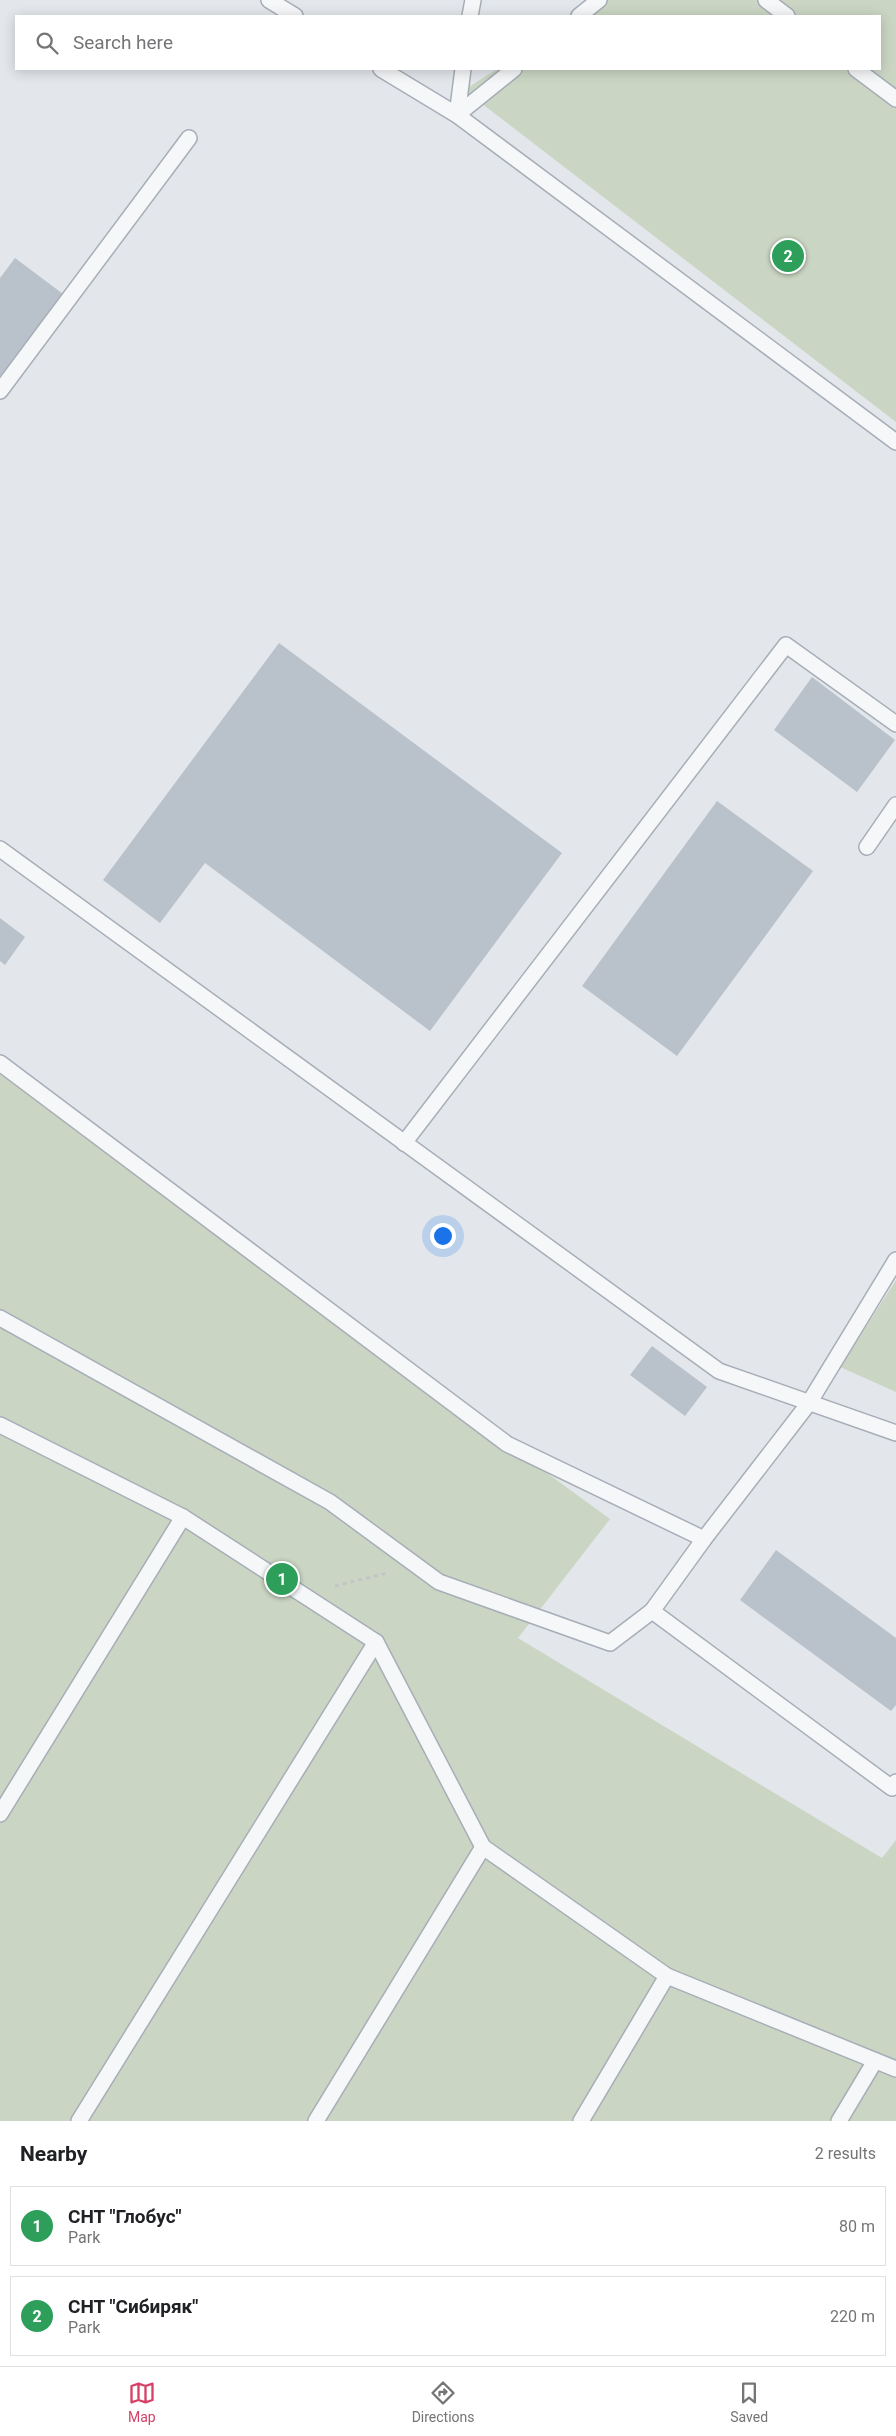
<!DOCTYPE html>
<html lang="en">
<head>
<meta charset="utf-8">
<style>
  :root { --surface:#fff; --page:#f2f2f2; --text:#202124; --muted:#757577; --line:#e0e0e0; --accent:#d64267 }
  body { margin:0; font-family:Roboto,sans-serif; background:var(--page); color:var(--text) }
  .you { position:absolute; left:442px; top:1235px; width:18px; height:18px; margin:-12px; border:4px solid #fff; border-radius:50%; background:#1a73e8; box-shadow:0 0 0 8px #1a73e833 }
  .badge { display:grid; place-items:center; width:32px; height:32px; border-radius:50%; background:var(--accent); color:#fff; font-size:16px; font-weight:700 }
  .pin { position:absolute; translate:-50% -50%; border:2px solid #fff; box-shadow:0 1px 5px #0006 }
  .list { margin:0; padding:0; list-style:none }
  h2 { display:flex; justify-content:space-between; align-items:center; height:65px; margin:0; padding:0 20px; font-size:21px }
  h2 small { font-size:16px; font-weight:400; color:var(--muted) }
  .list li { display:grid; grid-template-columns:32px 1fr auto; gap:15px; align-items:center; box-sizing:border-box; height:80px; margin:0 10px 10px; padding:0 10px; border:1px solid var(--line); border-radius:0px }
  .list b { display:block; font-size:19px; white-space:nowrap }
  .list p { margin:0; font-size:16px; white-space:nowrap; color:var(--muted) }
  .list em { font-size:16px; font-style:normal; color:var(--muted) }
  .icon { flex:none; width:28px; height:28px; fill:none; stroke:currentColor; stroke-width:2; stroke-linecap:round; stroke-linejoin:round }
  .map { position:relative; flex:none; width:896px; height:2121px; overflow:hidden }
  .search { position:absolute; background:var(--surface); box-shadow:0 2px 12px #0003; left:15px; right:15px; top:15px; height:55px; display:flex; align-items:center; gap:12px; box-sizing:border-box; padding:0 18px; border-radius:0px; color:var(--muted); font-size:19px }
  .sheet { height:245px; background:var(--surface) }
  nav { display:flex; justify-content:space-around; align-items:center; box-sizing:border-box; height:70px; border-top:1px solid var(--line); background:var(--surface); font-size:14px; color:var(--muted) }
  nav a { display:grid; justify-items:center; gap:2px }
  nav .on { color:var(--accent) }
  .map>svg:first-child { display:block }
</style>
</head>
<body>
<div class="map">
<svg width="896" height="2121" viewBox="0 0 896 2121">
  <rect width="100%" height="100%" fill="#e3e7ec"/>
  <g fill="#cad6c3">
    <path d="M601,0H896V422L464,90L497,69H880V16H576Z"/>
    <path d="M0,1073L610,1519L518,1638L882,1858L896,1840V2121H0Z"/>
    <path d="M896,1280V1392L840,1367Z"/>
  </g>
  <g fill="#b9c1ca">
    <path d="M15,258L67,297L0,387V278Z"/>
    <path d="M279,643L562,853L430,1031L205,863L160,923L103,880Z"/>
    <path d="M812,677L895,740L857,792L774,730Z"/>
    <path d="M717,801L813,871L677,1056L582,986Z"/>
    <path d="M0,918L25,937L5,965L0,961Z"/>
    <path d="M652,1346L707,1387L685,1416L630,1375Z"/>
    <path d="M776,1550L896,1638V1705L891,1711L740,1600Z"/>
  </g>
  <g fill="none" stroke-linecap="round" stroke-linejoin="round">
    <g stroke="#a7aeb7" stroke-width="18">
      <g id="service">
        <path d="M269,0L295,16"/>
        <path d="M766,0L787,16"/>
        <path d="M470,16L473,0"/>
        <path d="M579,16L599,0"/>
        <path d="M381,69L457,115L896,442"/>
        <path d="M463,69L457,115L514,69"/>
        <path d="M856,69L896,99"/>
        <path d="M0,391L189,138"/>
        <path d="M867,847L896,805"/>
        <path d="M0,849L719,1371L896,1433"/>
        <path d="M0,1063L507,1444L704,1539"/>
        <path d="M404,1143L786,645L896,724"/>
        <path d="M896,1260L809,1403L704,1539L652,1611L892,1788L896,1782"/>
        <path d="M0,1318L330,1502L439,1582L610,1643L652,1611"/>
        <path d="M0,1425L183,1517L376,1642L483,1847L667,1976L896,2069"/>
        <path d="M0,1814L183,1517"/>
        <path d="M79,2121L376,1642"/>
        <path d="M316,2121L483,1847"/>
        <path d="M581,2121L667,1976"/>
        <path d="M839,2121L875,2061"/>
      </g>
    </g>
    <path stroke="#c1c5ca" stroke-width="3" stroke-dasharray="4 4" stroke-linecap="butt" d="M335,1586L387,1573"/>
    <use href="#service" stroke="#f6f7f9" stroke-width="15"/>
  </g>
</svg>
<div class="you"></div>
<div class="pin badge" style="left:282px;top:1579px;background:#2e9e5b">1</div>
<div class="pin badge" style="left:788px;top:256px;background:#2e9e5b">2</div>
<div class="search"><svg class="icon" aria-label="search" viewBox="0 0 24 24"><circle cx="10" cy="10" r="6"/><path d="M15 15l6 6"/></svg>Search here</div>
</div>
<section class="sheet">
<h2>Nearby<small>2 results</small></h2>
<ul class="list">
<li><span class="badge" style="background:#2e9e5b">1</span><div><b>СНТ &quot;Глобус&quot;</b><p>Park</p></div><em>80 m</em></li>
<li><span class="badge" style="background:#2e9e5b">2</span><div><b>СНТ &quot;Сибиряк&quot;</b><p>Park</p></div><em>220 m</em></li>
</ul>
</section>
<nav>
<a class="on"><svg class="icon" aria-label="map" viewBox="0 0 24 24"><path d="M3 6l6-2 6 2 6-2v14l-6 2-6-2-6 2zM9 4v14M15 6v14"/></svg>Map</a>
<a><svg class="icon" aria-label="directions" viewBox="0 0 24 24"><path d="M12 3l9 9-9 9-9-9zM9 14v-3h6M13 9l2 2-2 2"/></svg>Directions</a>
<a><svg class="icon" aria-label="saved" viewBox="0 0 24 24"><path d="M7 4h10v16l-5-4-5 4z"/></svg>Saved</a>
</nav>
</body>
</html>
